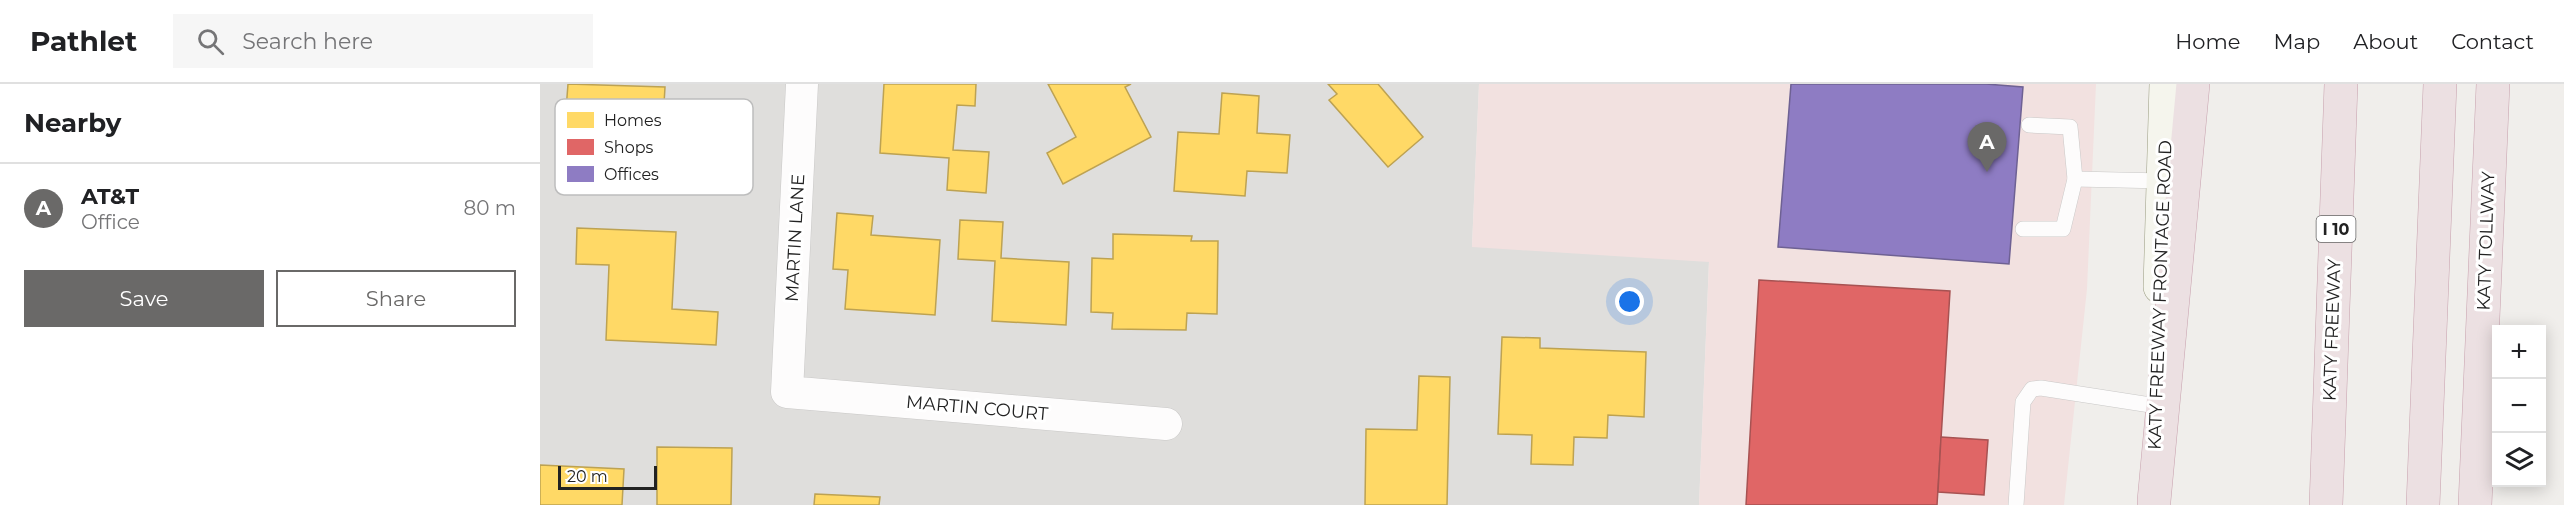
<!DOCTYPE html>
<html lang="en">
<head>
<meta charset="utf-8">
<style>
  :root { --surface:#fff; --page:#f6f6f6; --text:#202124; --muted:#757577; --line:#e0e0e0; --accent:#6a6968 }
  body { margin:0; font-family:Montserrat,sans-serif; background:var(--page); color:var(--text) }
  .controls { position:absolute; right:18px; bottom:18px; display:grid; overflow:hidden; border-radius:0px; box-shadow:0 3px 15px #0003 }
  .controls button { width:54px; height:54px; display:grid; place-items:center; padding:0; border:0; border-bottom:2px solid var(--line); background:var(--surface); color:var(--text); font:30px sans-serif }
  .scale { position:absolute; left:18px; bottom:15px; width:99px; box-sizing:border-box; padding-left:6px; border:3px solid #222; border-top:0; font-size:16px; line-height:21px; white-space:nowrap; color:#222; -webkit-text-stroke:4px #fff; paint-order:stroke }
  .you { position:absolute; left:1090px; top:218px; width:21px; height:21px; margin:-15px; border:4px solid #fff; border-radius:50%; background:#1a73e8; box-shadow:0 0 0 9px #1a73e833 }
  .badge { display:grid; place-items:center; width:39px; height:39px; border-radius:50%; background:var(--accent); color:#fff; font-size:20px; font-weight:700 }
  .pin { position:absolute; translate:-50% -50px; filter:drop-shadow(0 2px 3px #0008) }
  .pin::after { content:''; position:absolute; top:32px; width:21px; height:18px; background:inherit; clip-path:polygon(0 0,100% 0,50% 100%) }
  .list { margin:0; padding:0; list-style:none }
  h2 { display:flex; justify-content:space-between; align-items:center; height:78px; margin:0; padding:0 24px; font-size:26px }
  h2 small { font-size:20px; font-weight:400; color:var(--muted) }
  .list li { display:grid; grid-template-columns:39px 1fr auto; gap:18px; align-items:center; box-sizing:border-box; height:90px; padding:0 24px; border-top:2px solid var(--line) }
  .list b { display:block; font-size:22px; white-space:nowrap }
  .list p { margin:0; font-size:20px; white-space:nowrap; color:var(--muted) }
  .list em { font-size:20px; font-style:normal; color:var(--muted) }
  .actions { display:flex; gap:12px; padding:18px 24px }
  .actions a { flex:1; padding:14px 0; border:2px solid var(--accent); border-radius:0px; text-align:center; font-size:21px; color:var(--accent) }
  .actions .main { background:var(--accent); color:#fff }
  .icon { flex:none; width:33px; height:33px; fill:none; stroke:currentColor; stroke-width:2; stroke-linecap:round; stroke-linejoin:round }
  .map { position:relative; flex:none; width:2024px; height:421px; overflow:hidden }
  header { display:flex; align-items:center; gap:36px; box-sizing:border-box; height:84px; padding:0 30px; background:var(--surface); border-bottom:2px solid var(--line) }
  header strong { font-size:28px }
  nav { display:flex; gap:33px; margin-inline-start:auto; font-size:21px }
  .search { width:420px; height:54px; background:var(--page); display:flex; align-items:center; gap:15px; box-sizing:border-box; padding:0 21px; border-radius:0px; color:var(--muted); font-size:22px }
  main { display:flex }
  aside { flex:1; background:var(--surface) }
  .map>svg:first-child { display:block }
</style>
</head>
<body>
<header>
<strong>Pathlet</strong>
<div class="search"><svg class="icon" aria-label="search" viewBox="0 0 24 24"><circle cx="10" cy="10" r="6"/><path d="M15 15l6 6"/></svg>Search here</div>
<nav><a>Home</a><a>Map</a><a>About</a><a>Contact</a></nav>
</header>
<main>
<aside>
<h2>Nearby<small></small></h2>
<ul class="list">
<li><span class="badge">A</span><div><b>AT&amp;T</b><p>Office</p></div><em>80 m</em></li>
</ul>
<div class="actions"><a class="main">Save</a><a>Share</a></div>
</aside>
<div class="map">
<svg width="2024" height="421" viewBox="0 0 2024 421">
  <rect width="100%" height="100%" fill="#f0eeeb"/>
  <path fill="#dfdedc" d="M0,0H939L932,162L1169,177L1159,421H0Z"/>
  <path fill="#f2e1e0" d="M939,0H1556L1547,205L1524,421H1159L1169,178L932,163Z"/>
  <g fill="#ffd966" stroke="#bda252" stroke-width="1.5">
    <path d="M28,0L125,3L120,88L64,85L67,29L26,26Z"/>
    <path d="M344,0H436L435,22L417,21L413,66L449,68L446,109L407,106L409,74L340,69Z"/>
    <path d="M508,0H591L585,3L611,53L523,100L507,69L536,53Z"/>
    <path d="M788,0H838L883,53L848,83L789,16L797,10Z"/>
    <path d="M682,9L719,12L717,49L750,51L747,89L707,87L705,112L634,107L638,48L679,50Z"/>
    <path d="M297,129L333,132L331,151L400,156L395,231L305,225L308,186L293,185Z"/>
    <path d="M420,136L463,138L461,174L529,178L526,241L452,237L455,177L418,175Z"/>
    <path d="M37,144L136,148L132,225L178,228L176,261L66,256L69,181L36,180Z"/>
    <path d="M573,150L652,152L651,157H678L677,230L647,229L646,246L572,245L573,229L551,228L552,174L573,175Z"/>
    <path d="M962,253L1000,254V264L1106,268L1104,333L1068,331L1067,354L1034,353L1033,381L991,380L992,351L958,350Z"/>
    <path d="M879,292L910,293L907,421H825L826,345L877,346Z"/>
    <path d="M117,363L192,364L191,421H117Z"/>
    <path d="M0,381L84,385L82,421H0Z"/>
    <path d="M275,410L340,413L339,421H274Z"/>
  </g>
  <g fill="#e06666" stroke="#a75252" stroke-width="1.5">
    <path d="M1219,196L1410,207L1397,421H1206Z"/>
    <path d="M1401,353L1448,356L1444,411L1398,408Z"/>
  </g>
  <path fill="#8e7cc3" stroke="#6e6193" stroke-width="1.5" d="M1251,0H1446L1483,3L1469,180L1238,163Z"/>
  <g fill="none" stroke-linecap="round" stroke-linejoin="round">
    <g stroke="#c9c8c7" stroke-width="16">
      <g id="lane">
        <path d="M1535,95L1624,97"/>
        <path d="M1483,145H1523L1535,95L1530,43L1489,41"/>
        <path d="M1476,421L1483,318L1492,305L1501,304L1617,322"/>
      </g>
    </g>
    <g stroke="#c9c8c7" stroke-width="33">
      <path id="street" d="M262,0L247,308L626,340"/>
    </g>
    <g stroke="#9a9c81" stroke-width="34">
      <path id="secondary" d="M1620,203L1626,0"/>
    </g>
    <g stroke="#c7a0ad" stroke-width="34">
      <g id="highway">
        <path d="M1614,417L1653,0"/>
        <path d="M1786,421L1801,0"/>
        <path d="M1883,421L1900,0"/>
        <path d="M1935,421L1953,0"/>
      </g>
    </g>
    <use href="#lane" stroke="#fdfcfc" stroke-width="15"/>
    <use href="#street" stroke="#fdfcfc" stroke-width="32"/>
    <use href="#secondary" stroke="#f5f5ed" stroke-width="33"/>
    <use href="#highway" stroke="#ece0e2" stroke-width="33"/>
  </g>
  <g text-anchor="middle" dominant-baseline="central" stroke-width="6" stroke-linejoin="round" paint-order="stroke">
    <rect fill="#fff" stroke="#646464" stroke-width="1.5" x="1776.5" y="132" width="39" height="26" rx="4.5"/>
    <g font-size="16" font-weight="bold" fill="#222">
      <text x="1796" y="145">I 10</text>
    </g>
    <g font-size="18" fill="#222" stroke="#fff">
      <text transform="translate(255 154) rotate(-87)">MARTIN LANE</text>
      <text transform="translate(1946 157) rotate(-88)">KATY TOLLWAY</text>
      <text transform="translate(1620 211) rotate(-88)">KATY FREEWAY FRONTAGE ROAD</text>
      <text transform="translate(1792 246) rotate(-88)">KATY FREEWAY</text>
      <text transform="translate(437 324) rotate(5)">MARTIN COURT</text>
    </g>
  </g>
  <rect x="15" y="15" width="198" height="96" rx="9" fill="#fff" stroke="#bdbdbd" stroke-width="1.5"/>
  <rect x="27" y="28" width="27" height="16" fill="#ffd966"/>
  <rect x="27" y="55" width="27" height="16" fill="#e06666"/>
  <rect x="27" y="82" width="27" height="16" fill="#8e7cc3"/>
  <g font-size="16" fill="#222">
    <text x="64" y="42">Homes</text>
    <text x="64" y="69">Shops</text>
    <text x="64" y="96">Offices</text>
  </g>
</svg>
<div class="controls">
<button>+</button>
<button>−</button>
<button><svg class="icon" aria-label="layers" viewBox="0 0 24 24"><path d="M12 4l9 5-9 5-9-5zM3 14l9 5 9-5"/></svg></button>
</div>
<div class="scale">20 m</div>
<div class="you"></div>
<div class="pin badge" style="left:1447px;top:88px">A</div>
</div>
</main>
</body>
</html>
